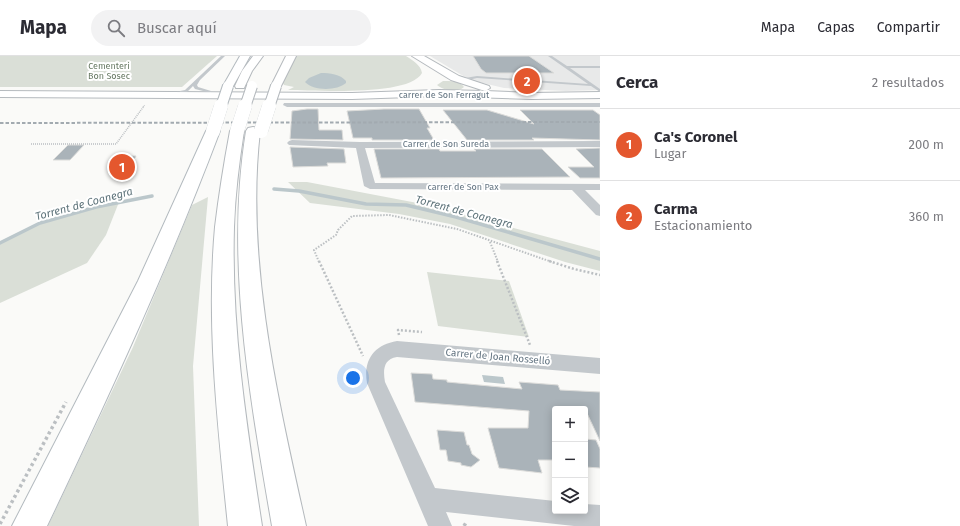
<!DOCTYPE html>
<html lang="es">
<head>
<meta charset="utf-8">
<style>
  :root { --surface:#fff; --page:#f2f2f3; --text:#2b2b33; --muted:#7c7c81; --line:#e1e1e2; --accent:#e4572e }
  body { margin:0; font-family:"Fira Sans",sans-serif; background:var(--page); color:var(--text) }
  .controls { position:absolute; right:12px; bottom:12px; display:grid; overflow:hidden; border-radius:4px; box-shadow:0 2px 10px #0003 }
  .controls button { width:36px; height:36px; display:grid; place-items:center; padding:0; border:0; border-bottom:1px solid var(--line); background:var(--surface); color:var(--text); font:20px sans-serif }
  .you { position:absolute; left:353px; top:322px; width:14px; height:14px; margin:-10px; border:3px solid #fff; border-radius:50%; background:#1a73e8; box-shadow:0 0 0 6px #1a73e833 }
  .badge { display:grid; place-items:center; width:26px; height:26px; border-radius:50%; background:var(--accent); color:#fff; font-size:13px; font-weight:700 }
  .pin { position:absolute; translate:-50% -50%; border:2px solid #fff; box-shadow:0 1px 4px #0006 }
  .list { margin:0; padding:0; list-style:none }
  h2 { display:flex; justify-content:space-between; align-items:center; height:52px; margin:0; padding:0 16px; font-size:17px }
  h2 small { font-size:13px; font-weight:400; color:var(--muted) }
  .list li { display:grid; grid-template-columns:26px 1fr auto; gap:12px; align-items:center; box-sizing:border-box; height:72px; padding:0 16px; border-top:1px solid var(--line) }
  .list b { display:block; font-size:15px; white-space:nowrap }
  .list p { margin:0; font-size:13px; white-space:nowrap; color:var(--muted) }
  .list em { font-size:13px; font-style:normal; color:var(--muted) }
  .icon { flex:none; width:22px; height:22px; fill:none; stroke:currentColor; stroke-width:2; stroke-linecap:round; stroke-linejoin:round }
  .map { position:relative; flex:none; width:600px; height:470px; overflow:hidden }
  header { display:flex; align-items:center; gap:24px; box-sizing:border-box; height:56px; padding:0 20px; background:var(--surface); border-bottom:1px solid var(--line) }
  header strong { font-size:19px }
  nav { display:flex; gap:22px; margin-inline-start:auto; font-size:14px }
  .search { width:280px; height:36px; background:var(--page); display:flex; align-items:center; gap:10px; box-sizing:border-box; padding:0 14px; border-radius:22px; color:var(--muted); font-size:15px }
  main { display:flex }
  aside { flex:1; background:var(--surface) }
  .map>svg:first-child { display:block }
</style>
</head>
<body>
<header>
<strong>Mapa</strong>
<div class="search"><svg class="icon" aria-label="search" viewBox="0 0 24 24"><circle cx="10" cy="10" r="6"/><path d="M15 15l6 6"/></svg>Buscar aquí</div>
<nav><a>Mapa</a><a>Capas</a><a>Compartir</a></nav>
</header>
<main>
<div class="map">
<svg width="600" height="470" viewBox="0 0 600 470">
  <rect width="100%" height="100%" fill="#fafaf8"/>
  <path fill="#e8e9e9" d="M430,0H600V34L566,35L504,32L470,24Z"/>
  <g fill="#dadfd7">
    <path d="M0,0H217L182,31H0Z"/>
    <path d="M295,0H406C412,4 421,9 422,17C409,41 314,34 288,34L294,31L284,29L282,26Z"/>
    <path d="M443,25C450,25 460,25 464,31C457,37 444,35 437,29Z"/>
    <path d="M307,126L428,149L600,195V215L565,206L450,168L399,158L310,147L288,126Z"/>
    <path d="M208,141L193,310L199,470H48L133,291L192,149Z"/>
    <path d="M119,146L106,179L87,207L0,247V187L40,167Z"/>
    <path d="M427,216L509,225L529,281L438,270Z"/>
  </g>
  <g fill="#bbc7cb">
    <path d="M321,17C330,17 340,18 346,25V27C337,35 313,35 305,26L309,22Z"/>
    <path d="M482,319L503,321L505,328L484,326Z"/>
  </g>
  <g fill="none" stroke-linecap="round" stroke-linejoin="round">
    <g stroke="#bbc7cb" stroke-width="3.5">
      <path d="M274,133L299,135L366,148L406,149L456,161L600,203"/>
      <path d="M0,187L40,167L96,151L152,140"/>
    </g>
  </g>
  <g fill="#aab3b9" stroke="#dcdcda">
    <path d="M473,0H529L554,17H486L481,13Z"/>
    <path d="M307,53H318L319,74H342L343,84L290,83L292,55Z"/>
    <path d="M384,53H419L430,72H427L434,84H372V82H353L347,55Z"/>
    <path d="M443,54H487L534,68L520,54H593L600,59V84L532,82L534,84H467Z"/>
    <path d="M68,89H84L70,104H53Z"/>
    <path d="M290,91L344,93L346,107H327L328,110L293,111Z"/>
    <path d="M600,92V122H580L568,111H594L576,93Z"/>
    <path d="M374,93H439L440,95H476L474,93H542L570,121L381,122Z"/>
    <path d="M121,100H136L127,115H111Z"/>
    <path d="M411,317L432,318L433,323L447,324V326L522,333L519,326L558,329L560,334L600,336V385L585,353H555V404H538L542,417L499,412L488,372H528L529,355L415,346Z"/>
    <path d="M437,374L464,376L467,389H469L472,398L480,404L471,411L461,409V407L448,405L446,394H440Z"/>
    <path d="M585,383L596,384L600,393V412L585,411Z"/>
  </g>
  <g fill="none" stroke-linecap="round" stroke-linejoin="round">
    <g stroke="#b3babf" stroke-width="2">
      <g id="secondary">
        <path d="M240,0H250L232,32H224L223,30Z"/>
        <path d="M213,71L218,72L220,75C169,210 109,340 47,470H12L138,225L206,75L208,72Z"/>
      </g>
    </g>
    <g stroke="#b5babe" stroke-width="2">
      <path id="primary" d="M412,0H424L459,20L489,30L490,32L485,35L532,37L600,36V42L532,43L439,40L352,43L0,41V35L352,37L439,34L485,35L451,24Z"/>
    </g>
    <g stroke="#b4b9bd" stroke-width="2">
      <g id="highway">
        <path d="M253,0H263L252,15L244,32H236L235,30L242,15Z"/>
        <path d="M286,0H296L280,32H272L271,30Z"/>
        <path d="M237,71L242,72L244,75C239,107 235,139 234,171C231,272 247,372 262,470H228C218,371 206,270 215,171C219,138 224,107 230,75L232,72Z"/>
        <path d="M253,71L258,72L260,75C245,205 278,343 306,470H272C250,342 225,205 246,75L248,72Z"/>
      </g>
    </g>
    <path stroke="#bbbfc2" stroke-width="1" stroke-dasharray="1 1" stroke-linecap="butt" d="M143,51L145,49"/>
    <path stroke="#bbbfc2" stroke-width="1.5" stroke-dasharray="1 1" stroke-linecap="butt" d="M31,88H116L144,50"/>
    <g stroke="#bbbfc2" stroke-width="2" stroke-dasharray="1.5 1.5" stroke-linecap="butt">
      <path d="M490,186L498,206"/>
      <path d="M319,206L314,194L336,179L338,174L352,160L389,159L457,173L552,206"/>
    </g>
    <g stroke="#bbbfc2" stroke-width="2.5" stroke-dasharray="2 2" stroke-linecap="butt">
      <path d="M319,205L363,300"/>
      <path d="M497,205L530,289"/>
      <path d="M549,205L574,213L600,219"/>
      <path d="M399,279L398,274L422,276"/>
    </g>
    <g stroke="#bbbfc2" stroke-width="3.5" stroke-dasharray="3 3" stroke-linecap="butt">
      <path d="M0,468L66,346"/>
      <path d="M464,470L467,465"/>
    </g>
    <g fill="#c3c8cc" fill-rule="evenodd">
      <path d="M221,0H225L200,24L197,29L198,31L211,35V37L195,33L193,30L187,36L180,37V35L185,34Z"/>
      <path d="M548,0H552L567,10H600V12H570L600,33V36L591,30L477,22L468,24L466,27L463,26L465,22L477,20L588,28Z"/>
    </g>
    <g fill="#c3c8cc" fill-rule="evenodd">
      <path d="M284,47H600V51H287L283,49Z"/>
      <path d="M292,84L360,86L600,85V91L365,92L375,127L600,128V134H585L600,149V160L596,159L572,134L370,133L364,130L356,92L289,89L287,87L289,85Z"/>
      <path d="M397,285L600,302V318L397,301C383,303 383,315 385,326L435,432L555,445V455H585V448L600,449V470H574L446,456L452,470H428L367,327C363,304 374,289 397,285Z"/>
    </g>
    <use href="#secondary" fill="#fff" fill-rule="evenodd"/>
    <use href="#primary" fill="#fff" fill-rule="evenodd"/>
    <use href="#highway" fill="#fff" fill-rule="evenodd"/>
    <path stroke="#a2aab0" stroke-width="2" stroke-dasharray="3.5 2" stroke-linecap="butt" d="M0,67L600,66"/>
    <g stroke="#b3babf" stroke-width="12" stroke-linecap="butt">
      <path id="secondary-bridge-far1" d="M221,51L228,30"/>
    </g>
    <g stroke="#b3babf" stroke-width="14" stroke-linecap="butt">
      <path id="secondary-bridge" d="M213,75L221,50"/>
    </g>
    <g stroke="#b4b9bd" stroke-width="12" stroke-linecap="butt">
      <g id="highway-bridge-far1">
        <path d="M245,51L252,30"/>
        <path d="M269,51L276,30"/>
      </g>
    </g>
    <g stroke="#b4b9bd" stroke-width="14" stroke-linecap="butt">
      <g id="highway-bridge">
        <path d="M237,75L245,50"/>
        <path d="M261,75L269,50"/>
      </g>
    </g>
    <use href="#secondary-bridge-far1" stroke="#fff" stroke-width="10"/>
    <use href="#secondary-bridge" stroke="#fff" stroke-width="14"/>
    <use href="#highway-bridge-far1" stroke="#fff" stroke-width="10"/>
    <use href="#highway-bridge" stroke="#fff" stroke-width="14"/>
  </g>
  <g text-anchor="middle" dominant-baseline="central" stroke-width="4" stroke-linejoin="round" paint-order="stroke">
    <g font-size="9" fill="#687a64" stroke="#fff">
      <text x="109" y="10">Cementeri<tspan x="109" dy="10">Bon Sosec</tspan></text>
    </g>
    <g font-size="9" fill="#657683" stroke="#fff">
      <text x="444" y="39">carrer de Son Ferragut</text>
      <text x="446" y="88">Carrer de Son Sureda</text>
      <text x="463" y="131">carrer de Son Pax</text>
    </g>
    <g font-size="10" fill="#657683" stroke="#fff">
      <text transform="translate(498 301) rotate(5)">Carrer de Joan Rosselló</text>
    </g>
    <g font-size="11" font-style="italic" fill="#60757c" stroke="#fff">
      <text transform="translate(84 148) rotate(-15)">Torrent de Coanegra</text>
      <text transform="translate(464 156) rotate(15)">Torrent de Coanegra</text>
    </g>
  </g>
</svg>
<div class="controls">
<button>+</button>
<button>−</button>
<button><svg class="icon" aria-label="layers" viewBox="0 0 24 24"><path d="M12 4l9 5-9 5-9-5zM3 14l9 5 9-5"/></svg></button>
</div>
<div class="you"></div>
<div class="pin badge" style="left:122px;top:111px">1</div>
<div class="pin badge" style="left:527px;top:25px">2</div>
</div>
<aside>
<h2>Cerca<small>2 resultados</small></h2>
<ul class="list">
<li><span class="badge">1</span><div><b>Ca's Coronel</b><p>Lugar</p></div><em>200 m</em></li>
<li><span class="badge">2</span><div><b>Carma</b><p>Estacionamiento</p></div><em>360 m</em></li>
</ul>
</aside>
</main>
</body>
</html>
